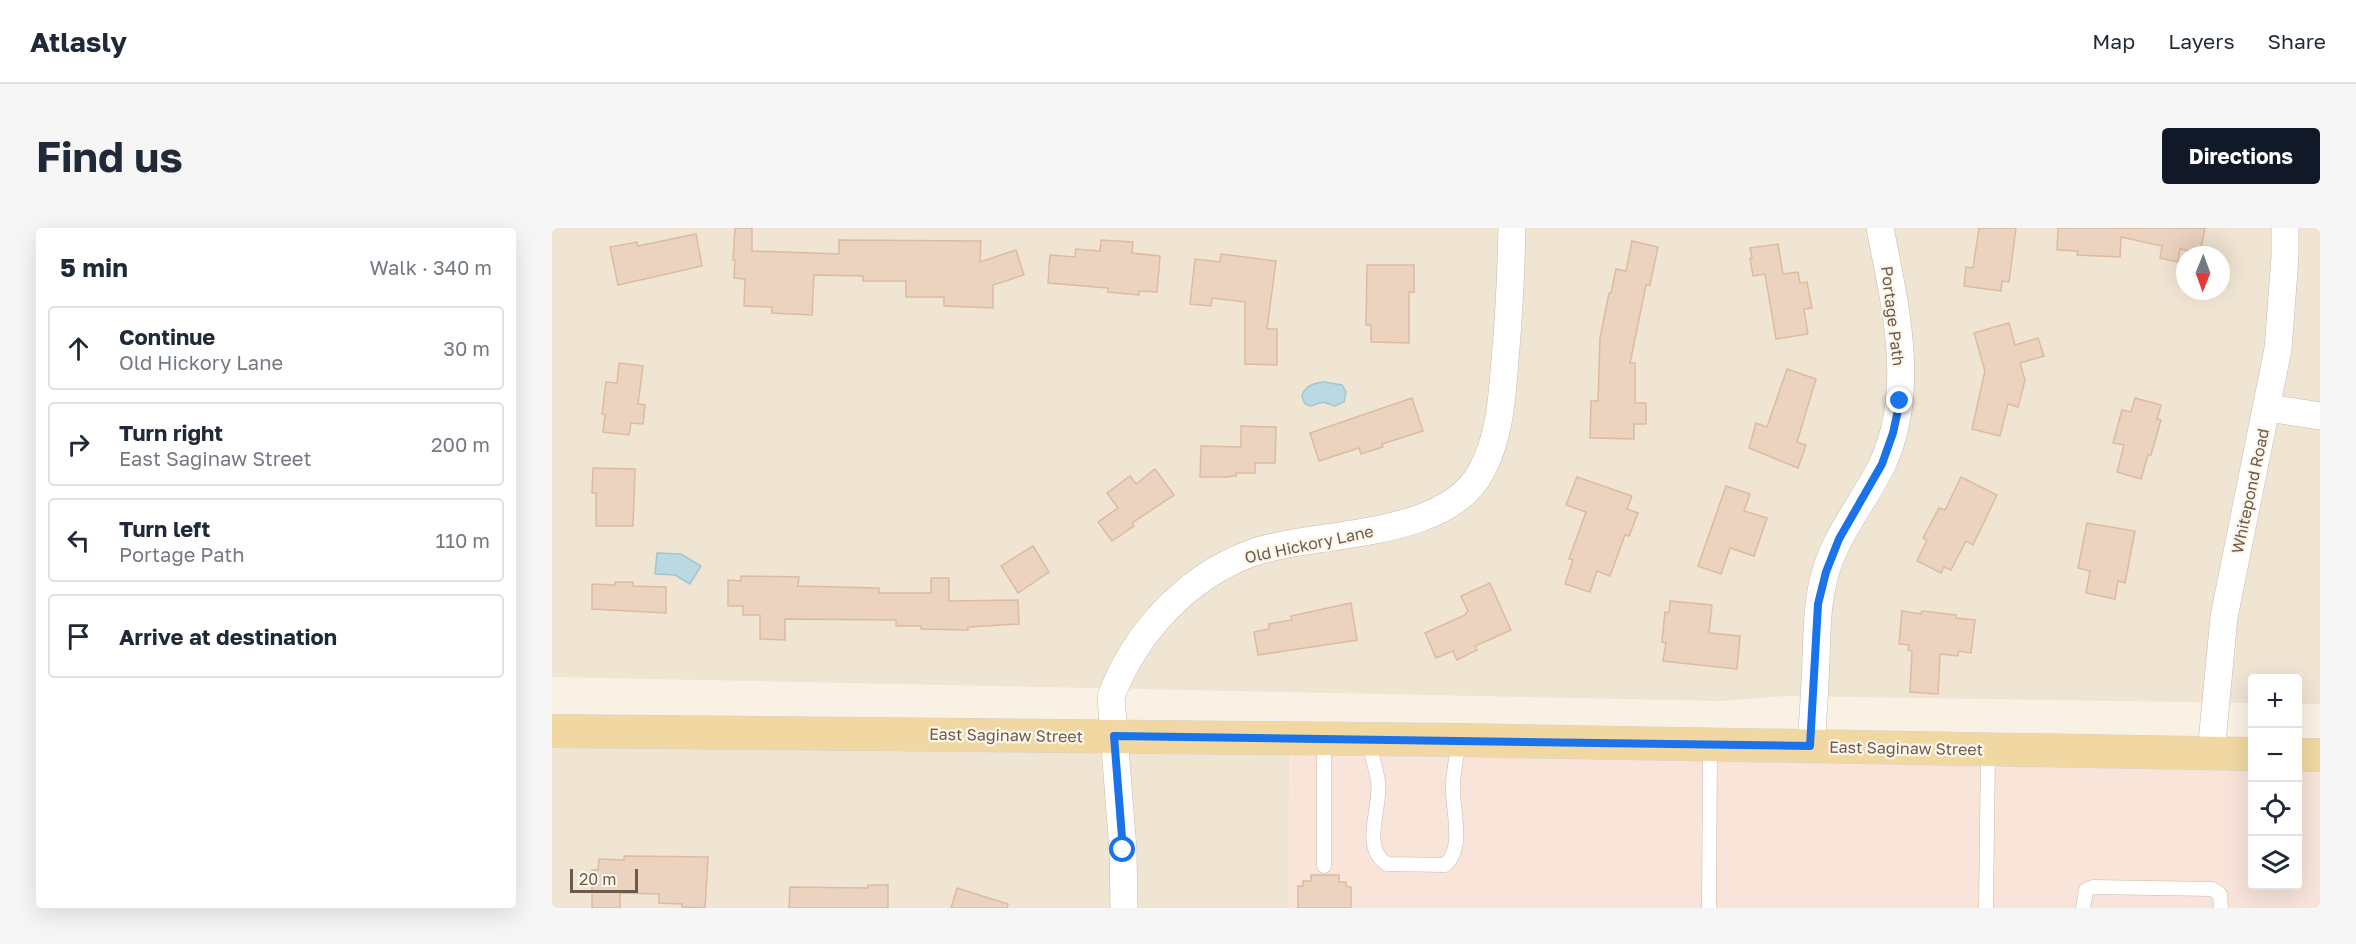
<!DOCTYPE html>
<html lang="en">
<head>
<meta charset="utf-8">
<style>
  :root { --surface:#fff; --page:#f6f6f7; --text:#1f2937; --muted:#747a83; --line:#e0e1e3; --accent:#111827 }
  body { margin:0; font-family:"Golos Text",sans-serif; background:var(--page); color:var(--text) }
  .controls { position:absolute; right:18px; bottom:18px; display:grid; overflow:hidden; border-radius:6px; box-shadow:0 6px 24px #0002 }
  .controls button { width:54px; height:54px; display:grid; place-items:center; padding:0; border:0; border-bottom:2px solid var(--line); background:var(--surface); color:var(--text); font:30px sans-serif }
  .compass { position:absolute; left:1624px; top:18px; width:54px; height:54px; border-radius:50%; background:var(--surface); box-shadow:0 6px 24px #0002; rotate:181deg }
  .scale { position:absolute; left:18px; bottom:15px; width:68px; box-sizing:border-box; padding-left:6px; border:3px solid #6e5a4d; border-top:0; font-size:16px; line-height:21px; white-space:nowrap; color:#6e5a4d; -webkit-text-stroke:4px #fdf6ea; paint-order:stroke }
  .stop { position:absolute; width:18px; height:18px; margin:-14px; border:4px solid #1a73e8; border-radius:50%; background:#fff }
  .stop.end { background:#1a73e8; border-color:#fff; box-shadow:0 2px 6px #0008 }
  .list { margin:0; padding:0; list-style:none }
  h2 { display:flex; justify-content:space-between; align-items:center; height:78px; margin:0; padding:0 24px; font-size:26px }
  h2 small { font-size:20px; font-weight:400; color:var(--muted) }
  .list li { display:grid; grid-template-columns:39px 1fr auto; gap:18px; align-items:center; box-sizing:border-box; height:84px; margin:0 12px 12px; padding:0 12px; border:2px solid var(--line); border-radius:6px }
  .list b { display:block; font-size:22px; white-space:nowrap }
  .list p { margin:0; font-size:20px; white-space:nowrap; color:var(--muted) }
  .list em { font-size:20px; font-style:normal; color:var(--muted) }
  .icon { flex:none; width:33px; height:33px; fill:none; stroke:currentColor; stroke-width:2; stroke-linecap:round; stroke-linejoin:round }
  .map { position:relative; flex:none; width:1768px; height:680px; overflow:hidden; border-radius:6px }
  header { display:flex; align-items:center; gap:36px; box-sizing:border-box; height:84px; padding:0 30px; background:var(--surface); border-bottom:2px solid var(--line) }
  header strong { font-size:28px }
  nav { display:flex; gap:33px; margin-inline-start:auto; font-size:21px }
  .intro { display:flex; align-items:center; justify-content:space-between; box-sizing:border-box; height:144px; padding:0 36px }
  h1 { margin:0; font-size:42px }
  .button { padding:15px 27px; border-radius:6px; background:var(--accent); color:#fff; font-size:21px; font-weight:700 }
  main { display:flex; gap:36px; padding:0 36px }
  aside { flex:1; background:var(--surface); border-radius:6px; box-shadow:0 6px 24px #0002 }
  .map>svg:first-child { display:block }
</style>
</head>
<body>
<header>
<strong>Atlasly</strong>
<nav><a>Map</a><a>Layers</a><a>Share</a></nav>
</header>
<div class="intro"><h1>Find us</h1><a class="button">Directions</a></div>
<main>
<aside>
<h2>5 min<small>Walk · 340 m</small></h2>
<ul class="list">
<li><svg class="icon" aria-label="ahead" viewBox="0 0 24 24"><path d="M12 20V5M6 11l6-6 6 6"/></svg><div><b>Continue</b><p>Old Hickory Lane</p></div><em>30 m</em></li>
<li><svg class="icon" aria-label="right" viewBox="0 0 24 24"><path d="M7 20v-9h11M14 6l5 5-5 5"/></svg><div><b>Turn right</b><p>East Saginaw Street</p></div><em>200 m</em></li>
<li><svg class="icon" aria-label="left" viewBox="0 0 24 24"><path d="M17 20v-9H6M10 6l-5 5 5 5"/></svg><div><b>Turn left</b><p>Portage Path</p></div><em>110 m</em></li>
<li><svg class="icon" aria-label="arrive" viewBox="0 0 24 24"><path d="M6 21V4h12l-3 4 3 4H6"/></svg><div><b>Arrive at destination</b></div></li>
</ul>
</aside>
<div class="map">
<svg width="1768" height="680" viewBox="0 0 1768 680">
  <rect width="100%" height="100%" fill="#f9f2e4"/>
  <g fill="#f0e4d3" fill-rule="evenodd">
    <path d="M0,0H1768V476H1746V451H1700V475L1234,468L1169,473L0,449ZM1633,27H1669V63H1633Z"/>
    <path d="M0,514L738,520L737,680H0Z"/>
  </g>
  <path fill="#f8e4d9" d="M739,499L1700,513V658H1746V514H1768V680H737Z"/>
  <g fill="#bbd9e0" stroke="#a2c7d1" stroke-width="1.5">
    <path d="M772,154L790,157L794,164L792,174L783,178L771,174L759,178L753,176L750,169C751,158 763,155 772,154Z"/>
    <path d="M105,325L129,326L149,338L138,356L123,347L103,346Z"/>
  </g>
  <g fill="#ebd3bf" stroke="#dcbba1" stroke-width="1.5">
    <path d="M183,0H200V23L287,26V12L429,13L428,34L464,22L472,47L441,57V80L392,78V69H354V53H311V48L262,47L260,87L220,85V79L192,78L193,51L182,50L183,32H181Z"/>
    <path d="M1427,0H1464L1457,54L1450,53L1449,63L1412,58L1414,39L1421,40Z"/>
    <path d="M1506,0H1653L1648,25L1628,21L1626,34L1608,30L1610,18L1569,9L1568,29L1525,27L1526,23L1505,22Z"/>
    <path d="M144,6L150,38L66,57L58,19L85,14L86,18Z"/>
    <path d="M549,12L581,14L580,25L608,28L605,64L587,63V67L556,64V60L496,55L498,27L523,29L524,21L548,23Z"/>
    <path d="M1080,13L1106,19L1098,57H1094L1078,135H1083V175H1094V196H1082V211L1038,210L1039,173H1046L1048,110L1057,65H1059L1064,41L1074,43Z"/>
    <path d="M1226,16L1231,46L1246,44L1248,55L1255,54L1260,80L1252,81L1256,106L1224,111L1213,46L1201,48L1198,30H1200L1198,20Z"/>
    <path d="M669,26L724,33L715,101H725V137L693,136V74L660,70L659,78L638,76L643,31L668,34Z"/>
    <path d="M815,37H862V64H857V115L819,114V97H814Z"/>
    <path d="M1457,95L1463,117L1486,110L1492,128L1468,135L1473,152L1466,179L1456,176L1448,208L1420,201L1433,143L1422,105Z"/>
    <path d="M67,135L91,138L86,176L93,177L91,196L79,195L77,207L51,204L53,187L50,186L54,154L65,155Z"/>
    <path d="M1235,141L1264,151L1245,214L1254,217L1246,240L1197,220L1204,195L1215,199Z"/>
    <path d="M860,170L871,203L830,216L831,219L809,226L807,220L767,233L758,205Z"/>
    <path d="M1583,170L1609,177L1605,191L1609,192L1599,227H1596L1589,251L1565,244L1572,217L1561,215L1570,182L1579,184Z"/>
    <path d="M689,198L724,199L723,235H703V245H684V248H678V249H648L649,218L689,219Z"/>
    <path d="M41,240L83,241L81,298H44V265H40Z"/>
    <path d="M603,241L622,267L580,295L582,298L560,313L546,294L566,280L555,265L578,248L584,256Z"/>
    <path d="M1025,249L1080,268L1075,281L1086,285L1077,308L1073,307L1058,348L1045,343L1038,364L1013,356L1021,332L1017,331L1034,284L1014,277Z"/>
    <path d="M1409,249L1445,267L1421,317L1414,313L1399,342L1392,339L1389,345L1365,333L1375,312L1371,310L1387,280L1393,282Z"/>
    <path d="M1174,258L1198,266L1192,283L1215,290L1202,328L1178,320L1169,346L1146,338Z"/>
    <path d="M1535,295L1583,303L1573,355L1566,353L1563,371L1534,365L1538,343L1526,340Z"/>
    <path d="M481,318L497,344L466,365L449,338Z"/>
    <path d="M189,348L247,349L246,358L327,360V365H379V350H397V373L466,372L467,396L416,399V402L369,401V398H344V392L233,391V412L208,411V387H191V378H176V352L189,353Z"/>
    <path d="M63,354H81V358L114,359V385L40,381V356L63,357Z"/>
    <path d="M938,355L959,402L923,418L925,422L905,432L901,423L884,430L873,405L913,387L916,383L909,368Z"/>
    <path d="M1118,373L1160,377L1157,405L1188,408L1185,441L1111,433L1114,415L1110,414L1113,384L1117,385Z"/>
    <path d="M799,375L805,412L706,427L702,404L717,401V396L740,392L739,388Z"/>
    <path d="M1350,383L1369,386L1370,383L1404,387V390L1423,392L1419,425L1407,423L1406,428L1388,426L1386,466L1358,464L1360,423L1356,422L1357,417L1347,416Z"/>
    <path d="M72,628L156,629L153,680L130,679V676L107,675V666L68,665V680H40V642H46L47,631L72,632Z"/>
    <path d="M759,647H787V654H794V658L799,659V680H746V658H751V653H759Z"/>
    <path d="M316,657H336V680H237L238,659L316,660Z"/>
    <path d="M405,660L456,676L455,680H399Z"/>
  </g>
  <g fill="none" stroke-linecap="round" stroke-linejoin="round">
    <g stroke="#c8baac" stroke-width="15">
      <g id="service">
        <path d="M772,512V638"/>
        <path d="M816,513C819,526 824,540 826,553C830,579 808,619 835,636L893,637C914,620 899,579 901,555C902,541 905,526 907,512"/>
        <path d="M1157,680L1158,517"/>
        <path d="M1434,680L1436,521"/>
        <path d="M1531,680L1534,662L1541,659L1660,661L1668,666L1669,680"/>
      </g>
    </g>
    <g stroke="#c8baac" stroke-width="28">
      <g id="minor">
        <path d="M1716,180L1768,188"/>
        <path d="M1259,518C1261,489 1263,461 1264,432C1265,403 1265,374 1273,346C1284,306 1312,274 1330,237C1365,163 1343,77 1328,0"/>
        <path d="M1659,525L1672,389L1726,121L1733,29V0"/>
        <path d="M572,680L571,622L559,469C582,406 634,350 697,326C762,302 895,313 930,242C948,208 950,170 953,132C957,88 959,44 960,0"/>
      </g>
    </g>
    <g stroke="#d6d1cd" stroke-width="34">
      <g id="primary">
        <path d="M0,503L908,512L1700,526"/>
        <path d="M1746,527H1768"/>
      </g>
    </g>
    <use href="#service" stroke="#fff" stroke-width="14"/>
    <use href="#minor" stroke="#fff" stroke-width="27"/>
    <use href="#primary" stroke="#f1d8a3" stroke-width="33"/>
  </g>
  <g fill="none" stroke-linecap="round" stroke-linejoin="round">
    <path stroke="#1a73e8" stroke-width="8" d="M571,622L562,508L1258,518L1266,376L1274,344L1287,311L1330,236L1341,205L1348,173"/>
  </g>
  <g text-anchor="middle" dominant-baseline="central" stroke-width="4.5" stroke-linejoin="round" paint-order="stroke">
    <g font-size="16" fill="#6e5a4d" stroke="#fdf6ea">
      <text transform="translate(1341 88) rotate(83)">Portage Path</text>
      <text transform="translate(1698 263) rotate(-78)">Whitepond Road</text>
      <text transform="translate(757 316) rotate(-12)">Old Hickory Lane</text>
      <text transform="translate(454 507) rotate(1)">East Saginaw Street</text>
      <text transform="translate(1354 520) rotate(1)">East Saginaw Street</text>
    </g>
  </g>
</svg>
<div class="controls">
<button>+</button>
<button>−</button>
<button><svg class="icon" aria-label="locate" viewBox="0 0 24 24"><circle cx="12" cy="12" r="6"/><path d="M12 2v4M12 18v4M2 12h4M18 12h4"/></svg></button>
<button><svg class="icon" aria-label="layers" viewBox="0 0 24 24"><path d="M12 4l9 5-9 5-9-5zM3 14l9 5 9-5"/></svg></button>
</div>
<svg class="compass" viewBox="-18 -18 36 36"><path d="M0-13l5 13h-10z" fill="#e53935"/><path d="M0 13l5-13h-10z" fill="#747a83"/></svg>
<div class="scale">20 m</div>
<div class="stop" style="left:571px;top:622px"></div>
<div class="stop end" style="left:1348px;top:173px"></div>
</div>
</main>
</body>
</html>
